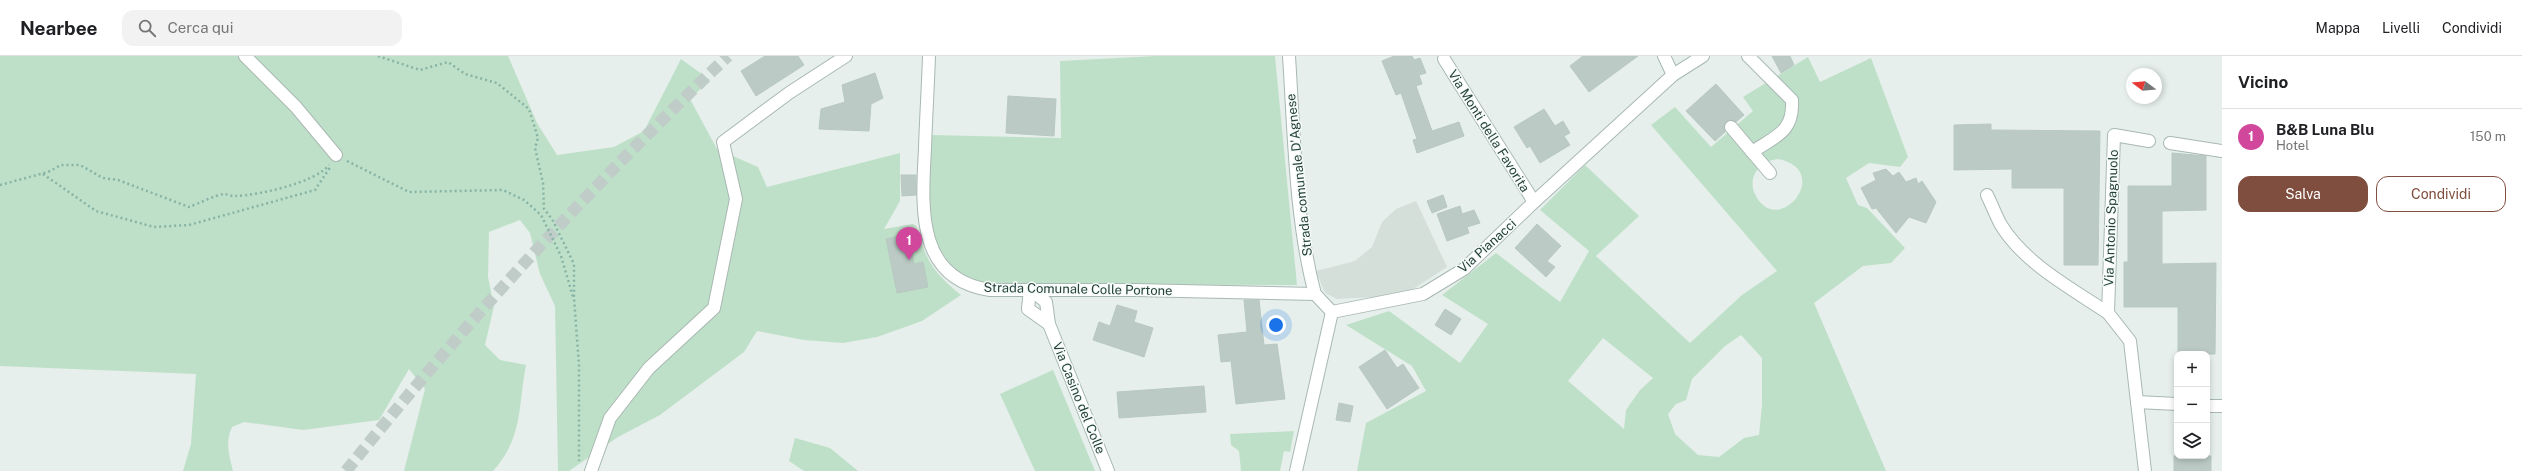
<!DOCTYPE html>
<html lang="it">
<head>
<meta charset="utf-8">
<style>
  :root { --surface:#fff; --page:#f2f2f2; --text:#202124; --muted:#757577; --line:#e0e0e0; --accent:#7f4e3f }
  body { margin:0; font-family:"Public Sans",sans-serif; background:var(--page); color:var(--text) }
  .controls { position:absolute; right:12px; bottom:12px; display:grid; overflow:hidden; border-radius:8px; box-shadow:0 2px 6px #0003 }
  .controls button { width:36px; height:36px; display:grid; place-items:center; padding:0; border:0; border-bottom:1px solid var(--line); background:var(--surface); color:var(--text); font:20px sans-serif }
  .compass { position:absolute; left:2126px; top:12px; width:36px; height:36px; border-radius:50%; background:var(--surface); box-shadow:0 2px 6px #0003; rotate:286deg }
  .you { position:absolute; left:1276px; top:269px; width:14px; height:14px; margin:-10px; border:3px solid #fff; border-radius:50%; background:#1a73e8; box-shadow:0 0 0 6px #1a73e833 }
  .badge { display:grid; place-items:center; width:26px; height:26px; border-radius:50%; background:var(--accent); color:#fff; font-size:13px; font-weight:700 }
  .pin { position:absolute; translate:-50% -33px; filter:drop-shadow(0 1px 2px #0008) }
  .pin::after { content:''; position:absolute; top:21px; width:14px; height:12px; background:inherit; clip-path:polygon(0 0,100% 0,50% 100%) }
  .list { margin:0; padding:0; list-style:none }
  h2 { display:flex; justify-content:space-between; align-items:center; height:52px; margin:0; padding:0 16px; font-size:17px }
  h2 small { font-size:13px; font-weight:400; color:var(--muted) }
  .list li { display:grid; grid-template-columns:26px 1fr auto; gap:12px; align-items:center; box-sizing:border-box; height:56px; padding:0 16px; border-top:1px solid var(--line) }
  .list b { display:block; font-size:15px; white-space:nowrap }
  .list p { margin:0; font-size:13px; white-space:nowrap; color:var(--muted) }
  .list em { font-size:13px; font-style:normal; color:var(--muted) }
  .actions { display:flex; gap:8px; padding:12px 16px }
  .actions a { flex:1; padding:9px 0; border:1px solid var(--accent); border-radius:12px; text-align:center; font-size:14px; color:var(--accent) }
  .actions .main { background:var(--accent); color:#fff }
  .icon { flex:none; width:22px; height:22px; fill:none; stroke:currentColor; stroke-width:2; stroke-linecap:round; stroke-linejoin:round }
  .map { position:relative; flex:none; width:2222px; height:415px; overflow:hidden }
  header { display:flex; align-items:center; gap:24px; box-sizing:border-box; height:56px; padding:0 20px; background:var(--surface); border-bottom:1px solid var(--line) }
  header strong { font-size:19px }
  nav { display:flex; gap:22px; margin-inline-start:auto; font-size:14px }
  .search { width:280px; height:36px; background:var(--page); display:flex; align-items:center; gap:10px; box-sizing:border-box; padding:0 14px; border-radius:12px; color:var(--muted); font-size:15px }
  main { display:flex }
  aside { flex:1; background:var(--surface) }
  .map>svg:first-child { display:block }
</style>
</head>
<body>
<header>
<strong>Nearbee</strong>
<div class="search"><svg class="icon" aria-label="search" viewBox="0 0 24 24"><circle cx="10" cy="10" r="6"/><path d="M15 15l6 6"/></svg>Cerca qui</div>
<nav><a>Mappa</a><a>Livelli</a><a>Condividi</a></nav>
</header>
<main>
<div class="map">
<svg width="2222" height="415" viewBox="0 0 2222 415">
  <rect width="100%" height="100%" fill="#e6efeb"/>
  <path fill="#d4dfda" d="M1416,145L1447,211L1413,233L1375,241L1337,243L1325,237L1316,215L1355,205L1372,191L1382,166L1396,153Z"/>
  <g fill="#bfe0c8" fill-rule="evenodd">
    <path d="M0,0H508L537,67L557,99L614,91L644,75L681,3L710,24L690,43L717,93L758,111L767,131L900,97V145L884,173L913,168L916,170C927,206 932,215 961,239L922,265L877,281L843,287L804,284L757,275L744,296L660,359L618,381L569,415H558L555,250L540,218L530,177L520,164L489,176L488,221L494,250L485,289L500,304L526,309C518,351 523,382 493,415H404L425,333L409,313L379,364L303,374L244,366L232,371C225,386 229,399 233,415H183L191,388L196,318L0,310Z"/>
    <path d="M1156,0H1275L1297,229L987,228L965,222L950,209L936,186L930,163L929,142L932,79L1061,82L1060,5Z"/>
    <path d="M1808,1L1820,26L1871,2L1908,101L1900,111L1869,107L1846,122L1858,149L1867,152L1905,192L1891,207L1863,210L1814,247L1886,415H1357L1366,367L1426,335L1412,310L1346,269L1389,255L1460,307L1488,268L1442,239L1496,197L1560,246L1589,195L1540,154L1585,109L1639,160L1596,200L1690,287L1742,239L1777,215L1651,69L1675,51L1711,91L1753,55L1743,41ZM1778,103C1833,114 1781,180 1757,142C1745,123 1759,105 1778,103ZM1741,279L1762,302V349L1759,379L1744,382L1719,401L1698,399L1675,378L1668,358L1676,348L1686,344L1692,323L1725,290ZM1603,282L1653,322L1640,334L1626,354L1624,373L1568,325Z"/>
    <path d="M1053,314L1095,415H1035L1000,338Z"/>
    <path d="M1294,375L1290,396L1284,395L1280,415H1241L1239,395L1231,389L1230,378Z"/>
    <path d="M795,382L830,392L858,415H804L789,405Z"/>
  </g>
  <g fill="#bbcac4" stroke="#b8c9c2">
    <path d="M765,0H798L804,9L756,40L741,15Z"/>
    <path d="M1394,0H1412L1414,4L1420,2L1426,17L1419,19L1422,28L1416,30L1432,75L1459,66L1464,80L1417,97L1413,84L1417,83L1401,37L1396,39L1382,5Z"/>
    <path d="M1583,0H1638L1589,36L1570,10Z"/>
    <path d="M1772,0H1790L1794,9L1781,17Z"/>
    <path d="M875,17L883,42L871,48L869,75L819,73L821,53L845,46L842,29Z"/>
    <path d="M1716,28L1744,59L1736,66L1730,64L1726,66L1724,72L1725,76L1715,85L1686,55Z"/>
    <path d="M1008,40L1056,43L1054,80L1006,77Z"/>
    <path d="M1544,53L1555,70L1563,65L1570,77L1564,80L1570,89L1540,107L1530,90L1527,92L1514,71Z"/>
    <path d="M1991,68V74L2100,75L2098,209H2064V132H2012V113L1954,114V69Z"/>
    <path d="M2172,97L2206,100V154L2162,155V208L2216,207L2215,298H2178V251H2124V206H2128V130H2172Z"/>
    <path d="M1886,113L1893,120L1899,116L1906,126L1916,122L1918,128L1922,125L1936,146L1926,167L1909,161L1896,177L1876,152L1872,153L1861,132L1876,124L1873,117Z"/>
    <path d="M901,119H916V139L902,140Z"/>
    <path d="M1443,139L1447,151L1432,157L1427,145Z"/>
    <path d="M1460,150L1462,158L1474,154L1480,167L1467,171L1469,177L1447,185L1437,158Z"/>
    <path d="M1537,168L1561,190L1547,205L1555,211L1546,221L1515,192Z"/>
    <path d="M909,178L914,208L923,206L928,231L897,237L886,183Z"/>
    <path d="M1244,244H1259L1264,289L1277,288L1285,343L1236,348L1231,305L1221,306L1218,279L1247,276Z"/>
    <path d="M1117,249L1137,255L1134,266L1153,272L1144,301L1093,284L1099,266L1110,270Z"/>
    <path d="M1445,253L1461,263L1451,279L1435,269Z"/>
    <path d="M1385,294L1397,312L1403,308L1419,332L1387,353L1359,311Z"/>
    <path d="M1204,330L1206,356L1119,362L1117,336Z"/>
    <path d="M1339,347L1353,350L1350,366L1336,364Z"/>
    <rect x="2174" y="400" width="37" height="15"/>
  </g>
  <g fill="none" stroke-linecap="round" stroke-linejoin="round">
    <path stroke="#bfccc8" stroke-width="12" stroke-dasharray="12 6" stroke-linecap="butt" d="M346,415C463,269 592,129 728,0"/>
    <g stroke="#a8b8b2" stroke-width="14">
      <g id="minor">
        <path d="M245,0L296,51L336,99"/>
        <path d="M929,0C928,31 926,61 925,92C922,150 915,223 990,234H1135L1315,238L1332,256"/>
        <path d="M1289,0C1294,76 1295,164 1315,238"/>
        <path d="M1664,0L1673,19"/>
        <path d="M1748,0L1792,44C1794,76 1776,80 1752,96"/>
        <path d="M1444,3L1534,146"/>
        <path d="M1731,71L1770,117"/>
        <path d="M2170,87L2222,95"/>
        <path d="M1987,139C1992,149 1996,160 2001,169C2025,208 2071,232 2108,257"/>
        <path d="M1030,233L1046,246L1049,268L1108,415"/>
        <path d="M1030,233L1028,253L1049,268"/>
        <path d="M1332,256L1423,238L1464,213L1534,146L1673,19L1703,0"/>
        <path d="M2137,346L2177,348"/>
        <path d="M2207,350H2222"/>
        <path d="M591,415L610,362L649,312L714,252L736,143L723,86L789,37L846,0"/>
        <path d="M1296,415L1332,256"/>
        <path d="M2145,415L2130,285L2108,257L2114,79L2149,85"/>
      </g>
    </g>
    <g stroke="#86b3a5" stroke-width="2.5" stroke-dasharray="2 3" stroke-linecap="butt">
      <path d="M378,0L420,14L448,6L465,18L497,27L529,53L538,82L535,92L543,127L544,153L552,163L574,208V242L579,309V405"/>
      <path d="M347,105L409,136L503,134L524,144L541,159L561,200L573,241"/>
      <path d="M43,118L96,155L154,171L189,169L315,134L331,110"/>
      <path d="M0,129L48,116L61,109H80L103,122L118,124L189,151C198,148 215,139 224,138C228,138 232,141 236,140C258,139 315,127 329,109"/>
    </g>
    <use href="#minor" stroke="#fff" stroke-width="12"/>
  </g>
  <g text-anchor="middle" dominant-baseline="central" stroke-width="3" stroke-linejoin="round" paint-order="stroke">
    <g font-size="13" fill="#24423a" stroke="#f7fbf9">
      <text transform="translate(1489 75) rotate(58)">Via Monti della Favorita</text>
      <text transform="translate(1299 119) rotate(-96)">Strada comunale D'Agnese</text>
      <text transform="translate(2111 162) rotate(-88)">Via Antonio Spagnuolo</text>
      <text transform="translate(1487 190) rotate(-42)">Via Pianacci</text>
      <text transform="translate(1078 233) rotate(1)">Strada Comunale Colle Portone</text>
      <text transform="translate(1079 342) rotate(68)">Via Casino del Colle</text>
    </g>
  </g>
</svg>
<div class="controls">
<button>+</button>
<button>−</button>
<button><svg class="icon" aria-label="layers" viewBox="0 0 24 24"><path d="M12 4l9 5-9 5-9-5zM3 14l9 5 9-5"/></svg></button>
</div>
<svg class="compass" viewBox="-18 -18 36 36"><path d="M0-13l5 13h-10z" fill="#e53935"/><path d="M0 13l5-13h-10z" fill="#757577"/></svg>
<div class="you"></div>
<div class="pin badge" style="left:909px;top:204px;background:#d1479c">1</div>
</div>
<aside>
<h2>Vicino<small></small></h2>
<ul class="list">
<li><span class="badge" style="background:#d1479c">1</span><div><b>B&amp;B Luna Blu</b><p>Hotel</p></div><em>150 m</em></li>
</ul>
<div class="actions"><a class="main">Salva</a><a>Condividi</a></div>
</aside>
</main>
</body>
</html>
